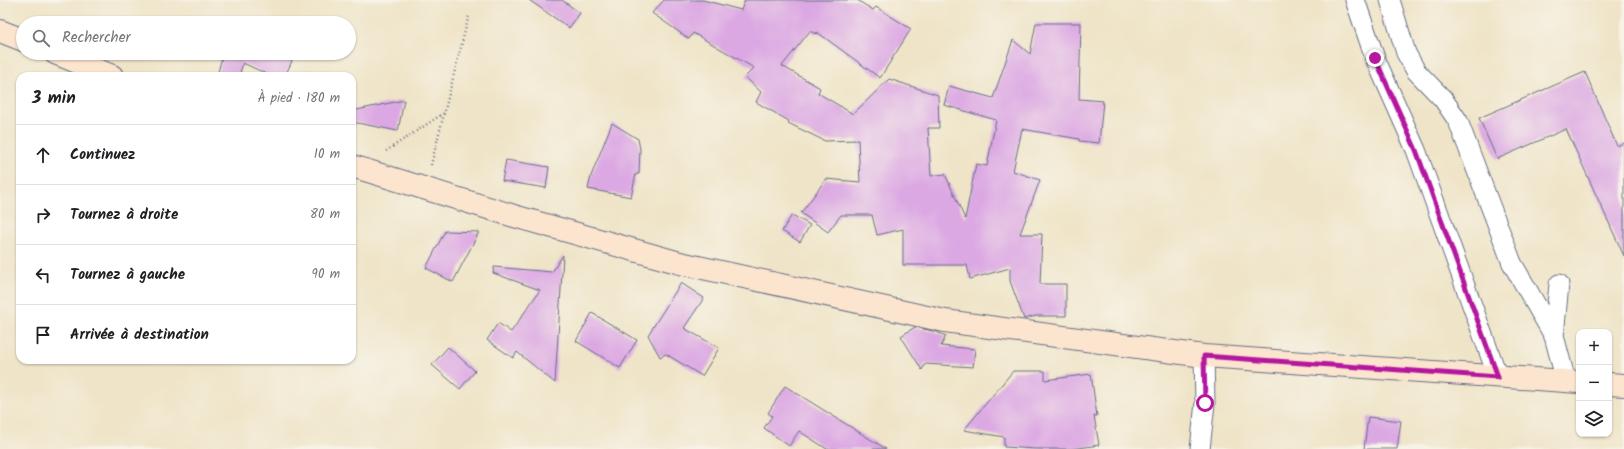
<!DOCTYPE html>
<html lang="fr">
<head>
<meta charset="utf-8">
<style>
  :root { --surface:#fff; --page:#f2f2f2; --text:#202124; --muted:#757577; --line:#e0e0e0 }
  body { margin:0; font-family:Kalam,sans-serif; background:var(--page); color:var(--text) }
  .controls { position:absolute; right:12px; bottom:12px; display:grid; overflow:hidden; border-radius:8px; box-shadow:0 1px 3px #0004 }
  .controls button { width:36px; height:36px; display:grid; place-items:center; padding:0; border:0; border-bottom:1px solid var(--line); background:var(--surface); color:var(--text); font:20px sans-serif }
  .stop { position:absolute; width:12px; height:12px; margin:-9px; border:3px solid #b5179e; border-radius:50%; background:#fff }
  .stop.end { background:#b5179e; border-color:#fff; box-shadow:0 1px 4px #0008 }
  .list { margin:0; padding:0; list-style:none }
  h2 { display:flex; justify-content:space-between; align-items:center; height:52px; margin:0; padding:0 16px; font-size:17px }
  h2 small { font-size:13px; font-weight:400; color:var(--muted) }
  .list li { display:grid; grid-template-columns:26px 1fr auto; gap:12px; align-items:center; box-sizing:border-box; height:60px; padding:0 16px; border-top:1px solid var(--line) }
  .list b { display:block; font-size:15px; white-space:nowrap }
  .list em { font-size:13px; font-style:normal; color:var(--muted) }
  .icon { flex:none; width:22px; height:22px; fill:none; stroke:currentColor; stroke-width:2; stroke-linecap:round; stroke-linejoin:round }
  .map { position:relative; flex:none; width:1624px; height:449px; overflow:hidden }
  .search { position:absolute; background:var(--surface); box-shadow:0 1px 3px #0004; left:16px; top:16px; width:340px; height:44px; display:flex; align-items:center; gap:10px; box-sizing:border-box; padding:0 14px; border-radius:22px; color:var(--muted); font-size:15px }
  .panel { position:absolute; background:var(--surface); box-shadow:0 1px 3px #0004; left:16px; top:72px; width:340px; height:292px; border-radius:12px }
  .map>svg:first-child { display:block }
</style>
</head>
<body>
<div class="map">
<svg width="1624" height="449" viewBox="0 0 1624 449">
  <rect width="100%" height="100%" fill="#f7f3e8"/>
  <filter id="ink" filterUnits="userSpaceOnUse"><feTurbulence type="fractalNoise" baseFrequency=".025" numOctaves="2"/><feDisplacementMap in="SourceGraphic" scale="8" xChannelSelector="R" yChannelSelector="G"/><feConvolveMatrix kernelMatrix="1 2 1 2 8 2 1 2 1" color-interpolation-filters="sRGB"/></filter>
  <filter id="wash" filterUnits="userSpaceOnUse"><feTurbulence type="fractalNoise" baseFrequency=".012" numOctaves="4" result="noise"/><feDisplacementMap in="SourceGraphic" scale="16" xChannelSelector="R" yChannelSelector="G"/><feGaussianBlur stdDeviation="0.9" result="paint"/><feColorMatrix in="noise" values="0 0 0 0 0 0 0 0 0 0 0 0 0 0 0 0 0 1.4 0 .05"/><feComposite in="paint" operator="in"/></filter>
  <g filter="url(#wash)">
    <rect width="100%" height="100%" fill="#efe4c7"/>
    <g id="blocks">
      <g fill="#dca8e3">
        <path d="M529,0H562L580,13L569,28Z"/>
        <path d="M664,0H703L741,10L745,0H857L873,10L876,7L911,29L880,78L817,32L816,34L810,31L782,66L820,88L818,93L853,114L889,79L938,95L939,128H928L931,176L945,174L965,219L976,164L987,166L996,120L944,105L949,86L993,98L1013,40L1030,54L1036,23H1081L1079,99L1103,101L1099,143L1079,141V139L1022,129L1013,171L1040,180L1020,234H1042L1040,284H1066V316H1036L1024,319L1010,281V268L970,279L967,265H903V229L877,235L872,215H841L828,232L801,213L826,179L860,182L858,140L825,141L788,123L789,121L756,102L761,92L745,77L754,68L693,33L689,39L652,13Z"/>
        <path d="M223,53H274L292,61L285,76H271L243,63L239,76H229L218,72Z"/>
        <path d="M1585,72L1617,146L1624,143V256L1566,129L1497,159L1479,118Z"/>
        <path d="M404,100L398,131L352,122V111Z"/>
        <path d="M612,123L638,139L640,149L639,174H636L631,197L588,189L591,176Z"/>
        <path d="M506,160L549,167L546,188L502,181Z"/>
        <path d="M792,215L810,225L800,242L782,231Z"/>
        <path d="M445,231L479,232L453,282L426,268Z"/>
        <path d="M563,255L562,273L555,383L517,352L513,358L487,340L498,323L511,332L540,290L493,273L494,267L552,272Z"/>
        <path d="M681,283L704,298L684,328L719,348L702,376L666,354L660,357L648,335Z"/>
        <path d="M592,313L637,340L620,368L576,341Z"/>
        <path d="M915,327L937,332L946,336L941,346L975,349L973,367L925,364L922,370L901,336Z"/>
        <path d="M448,347L475,371L460,389L432,365Z"/>
        <path d="M1013,371H1045V380L1091,374L1097,416H1094L1099,445L1072,449H1035L1004,447V437L964,430Z"/>
        <path d="M785,386L886,449H827L799,431L789,446L764,428L772,416L768,413Z"/>
        <path d="M1368,417L1401,421L1397,449H1364Z"/>
      </g>
    </g>
  </g>
  <g filter="url(#ink)">
    <use href="#blocks" fill-opacity="0" stroke="#656e83" stroke-width="1"/>
    <g fill="none" stroke-linecap="round" stroke-linejoin="round">
      <g stroke="#656e83" stroke-width="21">
        <g id="street">
          <path d="M1355,0L1375,58L1416,150L1498,377"/>
          <path d="M1390,0L1406,53L1416,71L1443,99L1458,121L1512,263L1554,336L1566,381"/>
          <path d="M1554,336L1559,284"/>
          <path d="M1200,449L1205,403L1204,356"/>
        </g>
      </g>
      <g stroke="#656e83" stroke-width="24">
        <g id="secondary">
          <path d="M0,31L23,40"/>
          <path d="M55,53L112,76"/>
          <path d="M352,166L514,216L680,263L945,321L1204,356L1579,382"/>
          <path d="M1609,384L1624,385"/>
        </g>
      </g>
      <g stroke="#656e83" stroke-width="2.5" stroke-dasharray="1 3" stroke-linecap="butt">
        <path d="M386,151L444,113"/>
        <path d="M431,165L469,15"/>
      </g>
      <use href="#street" stroke="#fff" stroke-width="19"/>
      <use href="#secondary" stroke="#fce5cf" stroke-width="22"/>
    </g>
  </g>
  <g fill="none" stroke-linecap="round" stroke-linejoin="round" filter="url(#ink)">
    <path stroke="#b5179e" stroke-width="5" d="M1205,403L1204,356L1498,377L1416,150L1375,58"/>
  </g>
</svg>
<div class="controls">
<button>+</button>
<button>−</button>
<button><svg class="icon" aria-label="layers" viewBox="0 0 24 24"><path d="M12 4l9 5-9 5-9-5zM3 14l9 5 9-5"/></svg></button>
</div>
<div class="stop" style="left:1205px;top:403px"></div>
<div class="stop end" style="left:1375px;top:58px"></div>
<div class="search"><svg class="icon" aria-label="search" viewBox="0 0 24 24"><circle cx="10" cy="10" r="6"/><path d="M15 15l6 6"/></svg>Rechercher</div>
<section class="panel">
<h2>3 min<small>À pied · 180 m</small></h2>
<ul class="list">
<li><svg class="icon" aria-label="ahead" viewBox="0 0 24 24"><path d="M12 20V5M6 11l6-6 6 6"/></svg><div><b>Continuez</b></div><em>10 m</em></li>
<li><svg class="icon" aria-label="right" viewBox="0 0 24 24"><path d="M7 20v-9h11M14 6l5 5-5 5"/></svg><div><b>Tournez à droite</b></div><em>80 m</em></li>
<li><svg class="icon" aria-label="left" viewBox="0 0 24 24"><path d="M17 20v-9H6M10 6l-5 5 5 5"/></svg><div><b>Tournez à gauche</b></div><em>90 m</em></li>
<li><svg class="icon" aria-label="arrive" viewBox="0 0 24 24"><path d="M6 21V4h12l-3 4 3 4H6"/></svg><div><b>Arrivée à destination</b></div></li>
</ul>
</section>
</div>
</body>
</html>
